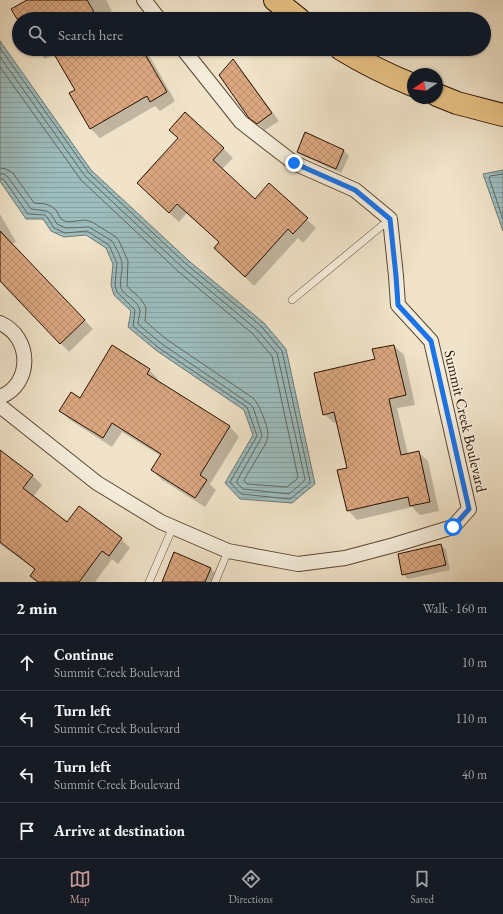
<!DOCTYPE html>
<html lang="en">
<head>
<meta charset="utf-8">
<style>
  :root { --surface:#171b24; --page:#20242c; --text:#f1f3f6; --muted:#9ea1a6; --line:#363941; --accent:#c59692 }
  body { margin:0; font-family:"EB Garamond",serif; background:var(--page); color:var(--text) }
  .compass { position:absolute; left:407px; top:68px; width:36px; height:36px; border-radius:50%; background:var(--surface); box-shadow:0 1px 3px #0004; rotate:257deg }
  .stop { position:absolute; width:12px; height:12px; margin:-9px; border:3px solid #1a73e8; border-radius:50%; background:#fff }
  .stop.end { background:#1a73e8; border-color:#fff; box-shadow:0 1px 4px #0008 }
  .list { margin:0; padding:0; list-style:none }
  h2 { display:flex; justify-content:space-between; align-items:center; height:52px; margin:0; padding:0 16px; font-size:17px }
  h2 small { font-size:13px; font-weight:400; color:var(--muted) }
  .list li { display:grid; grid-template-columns:26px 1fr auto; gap:12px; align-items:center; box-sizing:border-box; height:56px; padding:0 16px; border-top:1px solid var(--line) }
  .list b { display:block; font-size:15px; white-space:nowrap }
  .list p { margin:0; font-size:13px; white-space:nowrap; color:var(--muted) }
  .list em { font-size:13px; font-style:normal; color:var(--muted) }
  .icon { flex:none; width:22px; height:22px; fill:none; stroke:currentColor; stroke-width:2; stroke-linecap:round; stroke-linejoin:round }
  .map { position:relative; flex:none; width:503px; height:582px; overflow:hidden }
  .search { position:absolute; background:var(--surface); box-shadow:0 1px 3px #0004; left:12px; right:12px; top:12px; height:44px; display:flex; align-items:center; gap:10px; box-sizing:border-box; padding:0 14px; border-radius:22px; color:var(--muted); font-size:15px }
  .sheet { height:276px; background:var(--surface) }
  nav { display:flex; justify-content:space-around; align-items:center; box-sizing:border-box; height:56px; border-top:1px solid var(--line); background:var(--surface); font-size:11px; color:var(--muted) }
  nav a { display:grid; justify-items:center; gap:2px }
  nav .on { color:var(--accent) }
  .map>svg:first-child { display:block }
</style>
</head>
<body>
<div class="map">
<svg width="503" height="582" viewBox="0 0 503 582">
  <defs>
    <pattern id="water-rules" width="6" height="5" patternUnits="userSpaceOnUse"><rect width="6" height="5" fill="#9dbdbe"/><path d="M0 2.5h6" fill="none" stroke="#87a1a2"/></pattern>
    <pattern id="building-cross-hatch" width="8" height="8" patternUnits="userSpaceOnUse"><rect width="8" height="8" fill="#daa781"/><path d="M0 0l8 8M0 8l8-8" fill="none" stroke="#bb8f6e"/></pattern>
  </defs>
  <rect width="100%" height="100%" fill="#f0e3c9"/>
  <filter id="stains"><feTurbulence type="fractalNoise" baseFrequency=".005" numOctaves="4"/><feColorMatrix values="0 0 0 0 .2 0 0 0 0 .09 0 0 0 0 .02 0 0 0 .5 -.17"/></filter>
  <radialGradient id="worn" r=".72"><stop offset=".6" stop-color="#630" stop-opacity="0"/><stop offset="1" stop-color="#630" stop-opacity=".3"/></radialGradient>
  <g fill="url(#water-rules)" stroke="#6f7872">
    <path d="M0,41L91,170L189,261L264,323L286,349L315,484L292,503L240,499L225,483L253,435L244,410L157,351L128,327L131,311L114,295L111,285L113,264L106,248L86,235L64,237L51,231L43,219H26L0,181Z"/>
    <path d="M503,170V231L483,174Z"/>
  </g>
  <g fill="#0003">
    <path d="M29,0H106L112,11L100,18L101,19H19V21L12,10Z"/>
    <path d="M35,49H119L123,56L134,49H142L149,55L175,101L160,111L155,106L100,138L91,129L70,94L76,91L54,54L45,59Z"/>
    <path d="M233,61L240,68L279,121L265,130L250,117Z"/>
    <path d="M306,133L344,151L349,156L341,173L303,156L298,151Z"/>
    <path d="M223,148L233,158L222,169L255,200L269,184L316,228L303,243L298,238L254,286L215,248L220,243L187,213L179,222L147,193Z"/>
    <path d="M0,214L16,242L12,244L93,329L69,352L0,280Z"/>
    <path d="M394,346L404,355L415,405L397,408L408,454L418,452L428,461L439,511L420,515L412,507L357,520L348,510V469L338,423H334L324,414L376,360Z"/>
    <path d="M149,370L158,379L157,381L230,427L239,437L210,484L216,490L205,507L162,480L152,470L161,456L122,432L112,447L70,420L61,411L80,399Z"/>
    <path d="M0,451L32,475L42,485L33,497L67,523L121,539L130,548L118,564L112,559L95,582H37L31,576L36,570L0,544Z"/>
    <path d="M441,545L446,550L450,570L408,579L403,574Z"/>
    <path d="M174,554L211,569L218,576L216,582H163Z"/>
  </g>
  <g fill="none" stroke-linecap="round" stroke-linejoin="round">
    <g stroke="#64675f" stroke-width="1">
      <path d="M0,48L89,173L186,264L261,326L282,351L310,481V483L290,499L241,494L230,482L257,436L247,407L159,348L133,326L135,310L117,292L115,285L117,263L109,245L87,231L65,233L54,228L47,217L45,215L28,214L5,181L3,179H0"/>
      <path d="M0,57L85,176L183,268L257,330L277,353L305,479L304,481L289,494L243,489L237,483V481L260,440L262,436L261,432L253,407L250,404L162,344L138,324C138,320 140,315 140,311C139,301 126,297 122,290C118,283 123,272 122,264C122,258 115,246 112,241L89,227L66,228L57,224L51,214L47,211L31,209L8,177L4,174H0"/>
      <path d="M0,67L81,180L179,272L253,334L272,356L298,477L297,479L287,487L247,484L245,482L244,480L266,443C267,439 268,437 268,433C267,425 259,403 253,398L166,339L145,321C145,317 146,313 146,309C144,299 133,293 127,286L128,261L119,241L116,237L92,222L85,220L67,222L61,219L56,210L51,206L45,204L34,203L13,173L6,169L0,168"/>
      <path d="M503,174L490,176L489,178L503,219"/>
    </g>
  </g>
  <g fill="url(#building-cross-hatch)" stroke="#2a1100">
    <path d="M27,0H87L98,19H17L11,9Z"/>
    <path d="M51,49H116L120,56L132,49H142L167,92L150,102L147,96L90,129L69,93L75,90Z"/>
    <path d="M233,59L272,113L257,124L249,118L219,75Z"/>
    <path d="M185,112L224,148L213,160L255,199L269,183L308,218L293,234L288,229L245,277L214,248L219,242L177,204L169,213L137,183L178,138L169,130Z"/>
    <path d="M305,132L344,150L336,169L297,152Z"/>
    <path d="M0,231L85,320L60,344L0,281Z"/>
    <path d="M112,345L150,369L147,374L230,426L200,475L207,480L195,498L151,470L161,454L112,423L103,438L59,411L71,392L80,398Z"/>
    <path d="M394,345L406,395L389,399L401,455L419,451L430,502L410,506L408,497L347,511L337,470L347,468L334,412L323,415L314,373L375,359L372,349Z"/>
    <path d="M0,450L33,475L23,488L67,522L79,506L122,538L109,556L102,551L79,582H38L30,576L35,569L0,542Z"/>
    <path d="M441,544L446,565L402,575L398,554Z"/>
    <path d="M174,552L211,568L205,582H162Z"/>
  </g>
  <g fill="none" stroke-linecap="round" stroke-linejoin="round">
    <g stroke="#5c4632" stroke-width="8">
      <g id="service">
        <path d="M292,300L390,219"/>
        <path d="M149,582L173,527"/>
        <path d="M215,582L228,551"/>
      </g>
    </g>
    <g stroke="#5c4632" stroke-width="16">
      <g id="minor">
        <path d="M144,0L159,19"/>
        <path d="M0,323C32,337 33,384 0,397"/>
        <path d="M0,406L97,483L161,522L228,551L298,564L345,558L394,545L453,527L469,509L431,341L398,305L396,276L390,219L355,190L294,163L241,122L183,49"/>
      </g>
    </g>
    <g stroke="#2a1100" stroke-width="24">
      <g id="motorway">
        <path d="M275,0L299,19"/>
        <path d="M341,49C364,63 388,75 413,85"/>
        <path d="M437,95L457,103L503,115"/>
      </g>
    </g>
    <use href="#service" stroke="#f5eddc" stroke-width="7"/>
    <use href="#minor" stroke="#f5eddc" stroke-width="14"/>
    <use href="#motorway" stroke="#e8c284" stroke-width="22"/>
  </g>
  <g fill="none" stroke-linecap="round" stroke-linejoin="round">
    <path stroke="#1a73e8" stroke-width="5" d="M294,163L355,190L390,219L396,276L398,305L431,341L469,509L453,527"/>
  </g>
  <g text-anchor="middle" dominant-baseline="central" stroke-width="3.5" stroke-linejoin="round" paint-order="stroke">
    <g font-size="15" fill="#2a1100" stroke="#f5eddc">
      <text transform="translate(466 421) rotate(77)">Summit Creek Boulevard</text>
    </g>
  </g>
  <rect width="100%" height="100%" filter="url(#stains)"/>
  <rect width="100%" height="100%" fill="url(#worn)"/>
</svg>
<svg class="compass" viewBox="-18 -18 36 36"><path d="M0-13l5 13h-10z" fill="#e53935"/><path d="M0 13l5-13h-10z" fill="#9ea1a6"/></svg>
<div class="stop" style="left:453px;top:527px"></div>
<div class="stop end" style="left:294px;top:163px"></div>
<div class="search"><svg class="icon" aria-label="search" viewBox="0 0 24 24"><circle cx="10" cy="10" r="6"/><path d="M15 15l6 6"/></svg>Search here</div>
</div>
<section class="sheet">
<h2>2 min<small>Walk · 160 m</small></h2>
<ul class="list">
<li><svg class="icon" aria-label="ahead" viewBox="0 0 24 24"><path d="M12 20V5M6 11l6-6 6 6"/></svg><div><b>Continue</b><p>Summit Creek Boulevard</p></div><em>10 m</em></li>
<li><svg class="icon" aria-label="left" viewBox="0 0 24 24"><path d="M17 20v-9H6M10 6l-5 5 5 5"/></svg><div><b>Turn left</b><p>Summit Creek Boulevard</p></div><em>110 m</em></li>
<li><svg class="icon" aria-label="left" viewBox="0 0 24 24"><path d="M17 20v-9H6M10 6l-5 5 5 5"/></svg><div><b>Turn left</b><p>Summit Creek Boulevard</p></div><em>40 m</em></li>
<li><svg class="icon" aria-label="arrive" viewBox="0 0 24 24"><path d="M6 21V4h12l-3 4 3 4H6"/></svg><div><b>Arrive at destination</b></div></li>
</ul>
</section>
<nav>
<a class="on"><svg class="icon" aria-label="map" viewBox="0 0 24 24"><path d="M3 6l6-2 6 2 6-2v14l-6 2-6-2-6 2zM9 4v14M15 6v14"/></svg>Map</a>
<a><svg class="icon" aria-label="directions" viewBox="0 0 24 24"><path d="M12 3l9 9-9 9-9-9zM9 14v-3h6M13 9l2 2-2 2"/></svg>Directions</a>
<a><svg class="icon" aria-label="saved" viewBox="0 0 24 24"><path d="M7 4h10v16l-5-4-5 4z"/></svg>Saved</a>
</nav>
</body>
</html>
